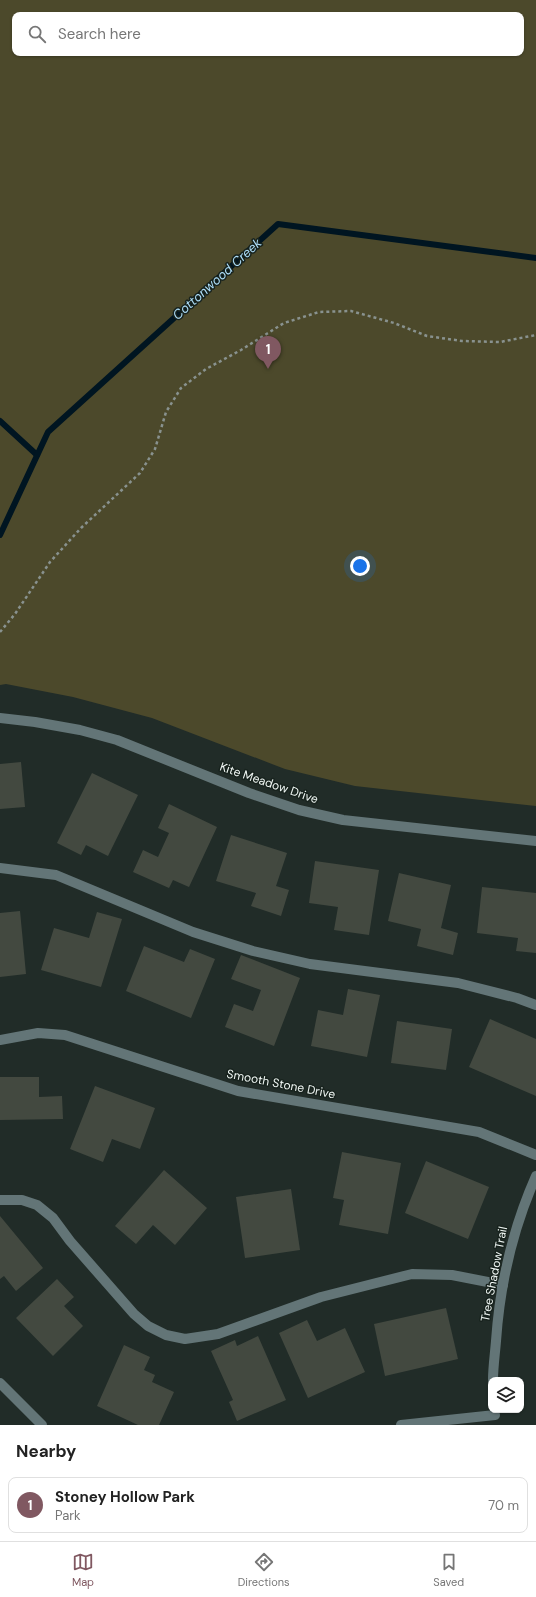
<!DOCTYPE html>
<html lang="en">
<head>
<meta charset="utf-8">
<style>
  :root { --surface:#fff; --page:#f2f2f2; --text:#222; --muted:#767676; --line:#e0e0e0; --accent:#805861 }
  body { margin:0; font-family:"DM Sans",sans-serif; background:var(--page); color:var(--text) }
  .controls { position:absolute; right:12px; bottom:12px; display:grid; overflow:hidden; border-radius:8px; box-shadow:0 1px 3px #0004 }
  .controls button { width:36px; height:36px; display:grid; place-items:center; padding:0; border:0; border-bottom:1px solid var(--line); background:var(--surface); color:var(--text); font:20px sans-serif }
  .you { position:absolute; left:360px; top:566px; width:14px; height:14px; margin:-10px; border:3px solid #fff; border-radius:50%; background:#1a73e8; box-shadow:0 0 0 6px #1a73e833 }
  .badge { display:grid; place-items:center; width:26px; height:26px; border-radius:50%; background:var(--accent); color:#fff; font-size:13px; font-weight:700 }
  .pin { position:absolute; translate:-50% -33px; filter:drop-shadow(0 1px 2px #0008) }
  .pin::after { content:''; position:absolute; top:21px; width:14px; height:12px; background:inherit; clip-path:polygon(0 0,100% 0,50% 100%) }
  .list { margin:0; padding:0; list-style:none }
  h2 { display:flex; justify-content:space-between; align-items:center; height:52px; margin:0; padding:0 16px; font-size:17px }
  h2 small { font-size:13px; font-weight:400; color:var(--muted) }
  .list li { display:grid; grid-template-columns:26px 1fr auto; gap:12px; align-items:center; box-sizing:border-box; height:56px; margin:0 8px 8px; padding:0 8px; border:1px solid var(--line); border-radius:8px }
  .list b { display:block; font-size:15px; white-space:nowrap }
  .list p { margin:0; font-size:13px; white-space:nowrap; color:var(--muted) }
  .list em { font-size:13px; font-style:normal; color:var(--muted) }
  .icon { flex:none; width:22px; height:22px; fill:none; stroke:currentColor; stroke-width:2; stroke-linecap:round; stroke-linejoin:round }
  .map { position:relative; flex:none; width:536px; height:1425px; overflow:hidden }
  .search { position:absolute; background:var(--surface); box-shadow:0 1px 3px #0004; left:12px; right:12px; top:12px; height:44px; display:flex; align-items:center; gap:10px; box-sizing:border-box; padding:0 14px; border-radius:8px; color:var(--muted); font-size:15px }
  .sheet { height:116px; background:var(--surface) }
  nav { display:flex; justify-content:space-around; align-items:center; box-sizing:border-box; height:56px; border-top:1px solid var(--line); background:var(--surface); font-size:11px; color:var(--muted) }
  nav a { display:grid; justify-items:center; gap:2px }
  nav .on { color:var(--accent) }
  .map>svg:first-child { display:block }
</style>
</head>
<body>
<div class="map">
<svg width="536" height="1425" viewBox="0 0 536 1425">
  <rect width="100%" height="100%" fill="#212c28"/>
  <path fill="#4c492b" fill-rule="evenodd" d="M0,0H536V806L355,786L285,769L152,718L73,697L6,684L0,685ZM15,15H521V53H15Z"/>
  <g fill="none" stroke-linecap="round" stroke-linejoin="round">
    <g stroke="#001521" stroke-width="6">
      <path d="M0,421L37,455"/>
      <path d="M0,535L48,432L278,224L536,258"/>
    </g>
  </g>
  <g fill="#434940">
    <path d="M21,762L25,807L0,809V764Z"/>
    <path d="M92,773L138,795L108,856L86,845L81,855L57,843Z"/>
    <path d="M169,804L217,827L189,887L173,880L169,888L133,872L143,850L158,857L169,833L158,828Z"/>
    <path d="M231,835L287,853L276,886L289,890L281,916L251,906L256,893L216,881Z"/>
    <path d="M315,861L379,870L369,935L334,930L338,907L309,903Z"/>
    <path d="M399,873L451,885L441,928L458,933L453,955L417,946L421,929L388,921Z"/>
    <path d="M482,887L536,893V953L516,951L518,938L477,933Z"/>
    <path d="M20,911L26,974L0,977V913Z"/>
    <path d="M97,912L122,919L101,987L41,970L54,928L89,938Z"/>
    <path d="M144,946L184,962L190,949L215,959L191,1018L126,991Z"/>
    <path d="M241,955L300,978L274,1046L225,1027L234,1004L253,1011L261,990L231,979Z"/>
    <path d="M348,989L380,995L367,1057L311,1046L318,1010L343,1015Z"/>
    <path d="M490,1019L536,1039V1096L469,1067Z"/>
    <path d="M397,1021L452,1029L446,1070L391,1063Z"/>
    <path d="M0,1077H39V1097L62,1096L63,1119L0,1120Z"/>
    <path d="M95,1086L155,1108L140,1149L112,1139L103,1162L70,1149Z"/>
    <path d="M342,1152L401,1163L388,1234L339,1225L344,1200L333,1198Z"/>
    <path d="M426,1161L489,1187L468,1239L405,1213Z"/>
    <path d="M164,1170L207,1208L175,1245L153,1225L136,1244L115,1226Z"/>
    <path d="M291,1189L300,1250L245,1258L236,1197Z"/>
    <path d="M0,1216L43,1268L16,1291L4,1276L0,1279Z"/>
    <path d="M57,1279L74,1297L64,1306L83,1326L53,1356L16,1318Z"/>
    <path d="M446,1308L458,1359L385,1376L374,1324Z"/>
    <path d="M307,1320L317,1341L345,1328L365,1372L308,1398L279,1333Z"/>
    <path d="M258,1336L286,1400L237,1421L229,1402L233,1400L211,1351L235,1340L237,1346Z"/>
    <path d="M124,1345L150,1357L144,1370L155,1375L152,1382L174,1392L159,1425H138L97,1406Z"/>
  </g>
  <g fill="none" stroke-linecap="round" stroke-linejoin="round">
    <path stroke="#89928f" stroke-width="2.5" stroke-dasharray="3 3" stroke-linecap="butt" d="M0,632L15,614L50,562L81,528L140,473L155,449L166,412L181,388L206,369L241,350L284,323L319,312L351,311L394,323L427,336L462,341L500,342L536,335"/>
    <g stroke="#637577" stroke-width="10">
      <path d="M0,718L35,722L80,730L117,740L249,793L299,810L343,820L536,841"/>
      <path d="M0,868L56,875L193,932L253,951L310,964L458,983L517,998L536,1005"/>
      <path d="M0,1040L38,1033L65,1035L238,1091L479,1132L536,1155"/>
      <path d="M0,1200H22L37,1205L53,1218L70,1241L134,1314L148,1326L166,1335L185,1339L218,1334L321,1297L412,1274L452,1275L503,1285"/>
      <path d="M493,1380C493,1367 495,1354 496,1341C500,1283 513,1228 536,1176"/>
      <path d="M0,1383L42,1425"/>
      <path d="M401,1425L495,1415"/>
    </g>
  </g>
  <g text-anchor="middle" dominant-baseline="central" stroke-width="3" stroke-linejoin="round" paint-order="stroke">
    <g font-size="12" fill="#f0f7f4" stroke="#18231e">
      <text transform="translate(269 783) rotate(19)">Kite Meadow Drive</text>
      <text transform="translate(281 1084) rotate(11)">Smooth Stone Drive</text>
      <text transform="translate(494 1274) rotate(-79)">Tree Shadow Trail</text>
    </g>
    <g font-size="13" font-style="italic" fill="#aedffa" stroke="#18231e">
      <text transform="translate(217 279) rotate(-42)">Cottonwood Creek</text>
    </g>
  </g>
</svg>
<div class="controls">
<button><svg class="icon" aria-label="layers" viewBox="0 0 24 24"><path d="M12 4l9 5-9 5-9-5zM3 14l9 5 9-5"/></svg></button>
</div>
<div class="you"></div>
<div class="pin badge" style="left:268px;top:369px">1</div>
<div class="search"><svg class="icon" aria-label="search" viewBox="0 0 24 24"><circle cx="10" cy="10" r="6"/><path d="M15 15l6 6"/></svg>Search here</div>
</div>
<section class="sheet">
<h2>Nearby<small></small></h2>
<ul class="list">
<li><span class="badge">1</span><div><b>Stoney Hollow Park</b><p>Park</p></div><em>70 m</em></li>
</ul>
</section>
<nav>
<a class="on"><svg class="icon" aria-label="map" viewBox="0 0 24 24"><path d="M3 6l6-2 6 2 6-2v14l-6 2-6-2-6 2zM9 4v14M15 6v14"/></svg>Map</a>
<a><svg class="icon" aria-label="directions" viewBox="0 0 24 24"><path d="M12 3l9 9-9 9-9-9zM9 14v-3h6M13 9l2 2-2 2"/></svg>Directions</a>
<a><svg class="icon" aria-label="saved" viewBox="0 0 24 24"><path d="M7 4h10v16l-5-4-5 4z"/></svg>Saved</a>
</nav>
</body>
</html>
